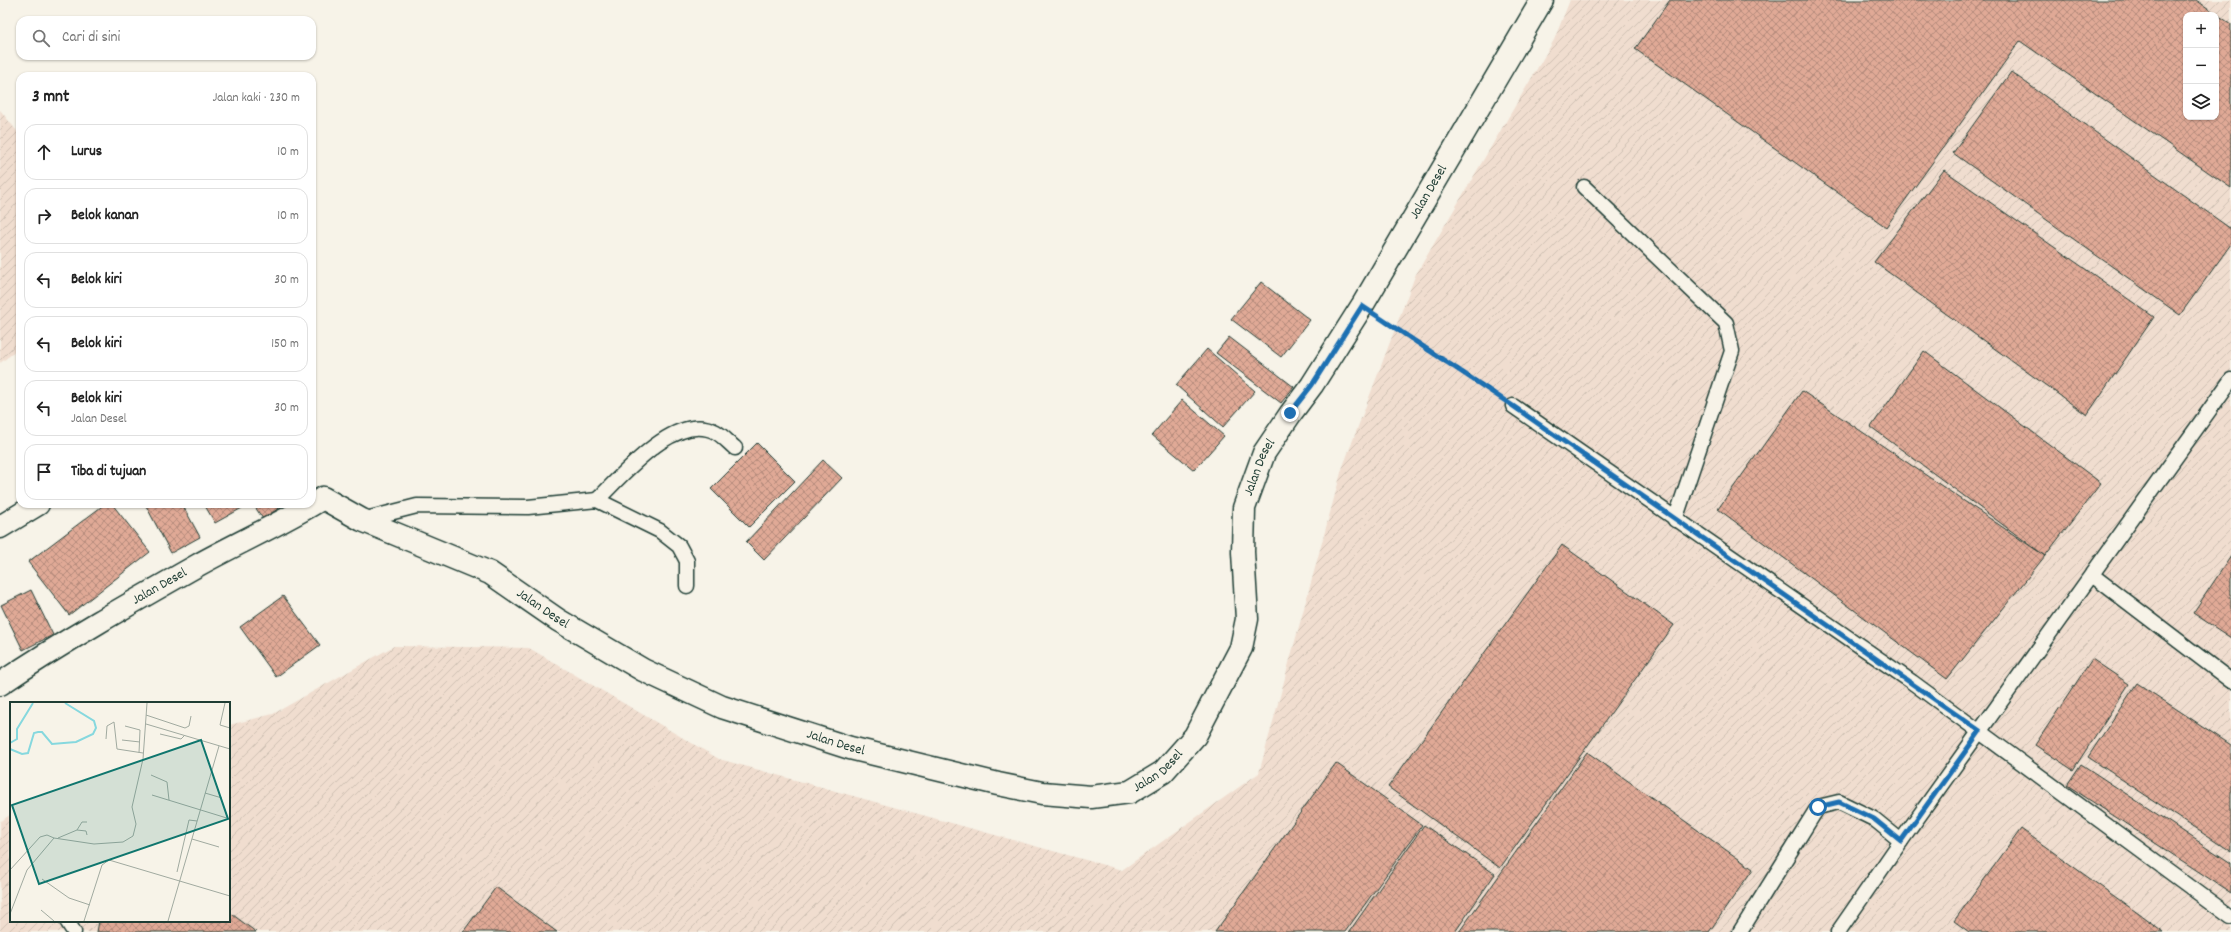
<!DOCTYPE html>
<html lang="id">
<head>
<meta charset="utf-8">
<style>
  :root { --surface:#fff; --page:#f6f6f6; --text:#222; --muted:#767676; --line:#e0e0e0 }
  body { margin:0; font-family:Dekko,sans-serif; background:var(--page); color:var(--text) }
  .controls { position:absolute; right:12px; top:12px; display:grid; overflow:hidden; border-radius:8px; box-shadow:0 1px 3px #0004 }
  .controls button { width:36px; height:36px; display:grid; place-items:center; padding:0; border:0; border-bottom:1px solid var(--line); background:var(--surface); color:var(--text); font:20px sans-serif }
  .stop { position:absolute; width:12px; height:12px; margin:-9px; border:3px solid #1f6fb2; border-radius:50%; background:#fff }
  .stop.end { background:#1f6fb2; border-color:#fff; box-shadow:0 1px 4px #0008 }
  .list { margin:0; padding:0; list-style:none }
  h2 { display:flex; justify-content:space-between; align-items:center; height:52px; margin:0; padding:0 16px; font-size:17px }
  h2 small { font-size:13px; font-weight:400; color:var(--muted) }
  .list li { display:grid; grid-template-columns:26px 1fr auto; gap:12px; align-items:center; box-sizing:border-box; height:56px; margin:0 8px 8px; padding:0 8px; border:1px solid var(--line); border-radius:12px }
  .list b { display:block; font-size:15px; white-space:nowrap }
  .list p { margin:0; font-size:13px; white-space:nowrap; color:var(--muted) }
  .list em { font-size:13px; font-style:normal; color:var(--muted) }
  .icon { flex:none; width:22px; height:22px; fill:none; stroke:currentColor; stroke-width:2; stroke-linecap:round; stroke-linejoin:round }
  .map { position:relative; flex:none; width:2231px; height:932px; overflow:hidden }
  .search { position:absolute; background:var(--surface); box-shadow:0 1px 3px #0004; left:16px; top:16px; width:300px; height:44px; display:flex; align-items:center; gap:10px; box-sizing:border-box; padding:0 14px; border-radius:12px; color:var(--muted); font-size:15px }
  .panel { position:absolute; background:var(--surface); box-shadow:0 1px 3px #0004; left:16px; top:72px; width:300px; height:436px; border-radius:12px }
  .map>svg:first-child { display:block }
</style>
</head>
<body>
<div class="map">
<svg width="2231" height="932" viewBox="0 0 2231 932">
  <defs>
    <pattern id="industrial-furrows" width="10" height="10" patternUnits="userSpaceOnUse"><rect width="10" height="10" fill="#f0ddcf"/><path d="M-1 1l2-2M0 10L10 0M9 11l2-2" fill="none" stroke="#cdbfb2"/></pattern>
    <pattern id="building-cross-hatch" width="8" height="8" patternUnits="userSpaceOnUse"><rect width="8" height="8" fill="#e0a996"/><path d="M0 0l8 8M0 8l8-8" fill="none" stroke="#b58b7b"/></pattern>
  </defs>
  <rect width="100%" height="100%" fill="#f7f3e8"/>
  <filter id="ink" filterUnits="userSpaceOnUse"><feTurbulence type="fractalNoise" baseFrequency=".025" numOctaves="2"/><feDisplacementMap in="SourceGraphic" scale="8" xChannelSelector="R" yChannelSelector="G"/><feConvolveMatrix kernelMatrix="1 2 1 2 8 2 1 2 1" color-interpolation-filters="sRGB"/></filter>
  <g filter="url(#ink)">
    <g fill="url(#industrial-furrows)" fill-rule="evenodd">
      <path d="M1570,0H2231V932H0V822L11,814V921H229V725L273,714L394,646L529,648L719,759L1122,870L1259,773L1342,469L1415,276L1554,40ZM2186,15H2216V117H2186Z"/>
      <path d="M0,110L20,135V348L0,363Z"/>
    </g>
    <g fill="url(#building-cross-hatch)" stroke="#1f3d34" fill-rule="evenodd">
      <path d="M1670,0H2196L2231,24V188L2020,41L1886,227L1635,49ZM2186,15H2216V117H2186Z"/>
      <path d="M2011,72L2231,229V244L2180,315L1953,153Z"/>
      <path d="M1944,170L2154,317L2087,415L1874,262Z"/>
      <path d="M1261,282L1310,320L1281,357L1231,319Z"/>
      <path d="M1229,337L1294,387L1281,403L1216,353Z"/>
      <path d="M1207,349L1255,391L1223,427L1176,385Z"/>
      <path d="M1924,351L2101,483L2045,556L1871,427Z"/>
      <path d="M1802,391L2045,556L1947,679L1718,509Z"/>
      <path d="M1182,400L1224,436L1194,470L1152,435Z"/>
      <path d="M757,443L795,481L749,527L711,489Z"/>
      <path d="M823,460L842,478L764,560L746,542Z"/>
      <path d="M105,504H112L150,552L69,615L28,562Z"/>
      <path d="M145,504H182L200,537L171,553Z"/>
      <path d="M204,504H239L242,508L215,523Z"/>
      <path d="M253,504H285L263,519Z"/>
      <path d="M1562,545L1674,625L1500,868L1388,787Z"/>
      <path d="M2231,556V638L2193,613Z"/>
      <path d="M31,590L53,635L23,650L1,605Z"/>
      <path d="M283,596L320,645L276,677L240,627Z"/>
      <path d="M2092,659L2129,684L2073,770L2035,745Z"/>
      <path d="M2137,683L2231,745V852L2088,757Z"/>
      <path d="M1587,752L1753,869L1709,932H1459Z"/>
      <path d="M1336,763L1422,825L1345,932H1215Z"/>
      <path d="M2081,764L2231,863V893L2067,785Z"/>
      <path d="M1424,825L1495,874L1455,932H1349Z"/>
      <path d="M2021,829L2164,932H1969L1954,921Z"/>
      <path d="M496,887L557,932H463Z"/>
      <path d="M229,912L256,932H97L99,921H229Z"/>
    </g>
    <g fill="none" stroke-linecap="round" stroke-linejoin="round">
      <g stroke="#1f3d34" stroke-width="17">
        <g id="service">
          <path d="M1584,187L1726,323L1732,351L1675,520"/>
          <path d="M1513,406L1912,682L2231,917"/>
          <path d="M597,500C622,476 676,410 716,432C723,436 729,443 735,448"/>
          <path d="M362,520L417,506L528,507L597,500L660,531L679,546L687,561V586"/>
          <path d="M2092,575L2231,681"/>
          <path d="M67,921L74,932"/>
          <path d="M1740,932L1818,807L1839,802L1874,819L1901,841"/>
          <path d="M1838,932L1901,841L2231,380"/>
        </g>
      </g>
      <g stroke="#1f3d34" stroke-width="25">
        <g id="minor">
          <path d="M0,527L38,504"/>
          <path id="s1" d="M0,684C64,641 131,603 198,565C239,542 283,523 323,498L362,520L490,573L558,620L643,670L722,707L850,748L998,784L1042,793L1091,797L1130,792L1163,772L1195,736L1241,648L1247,619L1243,552L1244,508L1264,453L1291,413L1312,385L1362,306L1542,0"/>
        </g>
      </g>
      <path stroke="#1f3d34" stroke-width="2.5" stroke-dasharray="4 3" stroke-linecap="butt" d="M1386,322L1494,393"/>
      <use href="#service" stroke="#f7f3e8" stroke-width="14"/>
      <use href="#minor" stroke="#f7f3e8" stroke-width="22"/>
    </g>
  </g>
  <g fill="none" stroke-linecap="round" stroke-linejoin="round" filter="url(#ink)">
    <path stroke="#1f6fb2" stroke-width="5" d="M1290,413L1312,385L1362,306L1513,406L1980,731L1901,841L1874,819L1839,802L1818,807"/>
  </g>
  <g text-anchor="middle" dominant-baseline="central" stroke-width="3" stroke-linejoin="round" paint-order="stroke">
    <g font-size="14" fill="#1f3d34" stroke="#f7f3e8">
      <text stroke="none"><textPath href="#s1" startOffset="1939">Jalan Desel</textPath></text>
      <text stroke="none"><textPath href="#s1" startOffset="1615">Jalan Desel</textPath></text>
      <text stroke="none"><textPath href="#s1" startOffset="187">Jalan Desel</textPath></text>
      <text stroke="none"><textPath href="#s1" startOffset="620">Jalan Desel</textPath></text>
      <text stroke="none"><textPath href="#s1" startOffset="944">Jalan Desel</textPath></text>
      <text stroke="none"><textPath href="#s1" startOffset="1280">Jalan Desel</textPath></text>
    </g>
  </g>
  <g transform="translate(10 702)">
    <rect width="220" height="220" fill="#f7f3e8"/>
    <path fill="none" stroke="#86d8de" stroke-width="2" d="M0,41L7,37V27L23,1M0,47L12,52L18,51L24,31L28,30H32L42,42L66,40L83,32L86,26L84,19L55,1"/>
    <path fill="none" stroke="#a1aaa0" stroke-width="1" d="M215,1L210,23L220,26M136,13L175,26L179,24L181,14M136,22L220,47M115,24L130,28L129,51M150,32L171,37L175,33M96,37L97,24L104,20L107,47L133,51M112,38L130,40M141,73L157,80L159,98M195,91L212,96M142,93L220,117M67,128L72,120H77M48,136L67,128L76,129L77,133M182,137L209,145M0,168L30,135L37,133L44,136M167,170L179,118L187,119M32,177L59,196L80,203M31,208L44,219M0,212L17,168L44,136L84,142L113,140L123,134L126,122L122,105L133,57L137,1M74,219L92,163L99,158L220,194M158,219L209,44"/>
    <path fill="#0f766e" fill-opacity="0.15" stroke="#0f766e" stroke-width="2" d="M191,38L218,117L29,182L2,103Z"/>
    <rect width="220" height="220" fill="none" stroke="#1f3d34" stroke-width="2"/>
  </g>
</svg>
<div class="controls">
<button>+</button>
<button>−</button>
<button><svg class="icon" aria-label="layers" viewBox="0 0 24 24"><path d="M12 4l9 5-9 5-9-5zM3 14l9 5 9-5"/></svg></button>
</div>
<div class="stop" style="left:1818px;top:807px"></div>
<div class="stop end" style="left:1290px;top:413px"></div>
<div class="search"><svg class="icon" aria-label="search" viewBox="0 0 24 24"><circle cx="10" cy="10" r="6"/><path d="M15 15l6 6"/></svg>Cari di sini</div>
<section class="panel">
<h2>3 mnt<small>Jalan kaki · 230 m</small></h2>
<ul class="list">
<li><svg class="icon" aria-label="ahead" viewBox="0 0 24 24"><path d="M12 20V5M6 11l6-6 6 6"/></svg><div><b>Lurus</b></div><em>10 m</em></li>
<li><svg class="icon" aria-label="right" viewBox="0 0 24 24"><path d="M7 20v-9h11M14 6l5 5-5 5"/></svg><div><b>Belok kanan</b></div><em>10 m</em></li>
<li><svg class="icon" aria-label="left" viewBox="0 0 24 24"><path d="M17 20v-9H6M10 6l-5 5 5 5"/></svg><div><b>Belok kiri</b></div><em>30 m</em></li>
<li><svg class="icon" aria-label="left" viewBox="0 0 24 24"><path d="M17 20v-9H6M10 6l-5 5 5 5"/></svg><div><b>Belok kiri</b></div><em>150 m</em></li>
<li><svg class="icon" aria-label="left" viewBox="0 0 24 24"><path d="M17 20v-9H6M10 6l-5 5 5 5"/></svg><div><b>Belok kiri</b><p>Jalan Desel</p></div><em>30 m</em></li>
<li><svg class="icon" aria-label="arrive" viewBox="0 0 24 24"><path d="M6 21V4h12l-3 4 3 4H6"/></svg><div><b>Tiba di tujuan</b></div></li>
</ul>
</section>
</div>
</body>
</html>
